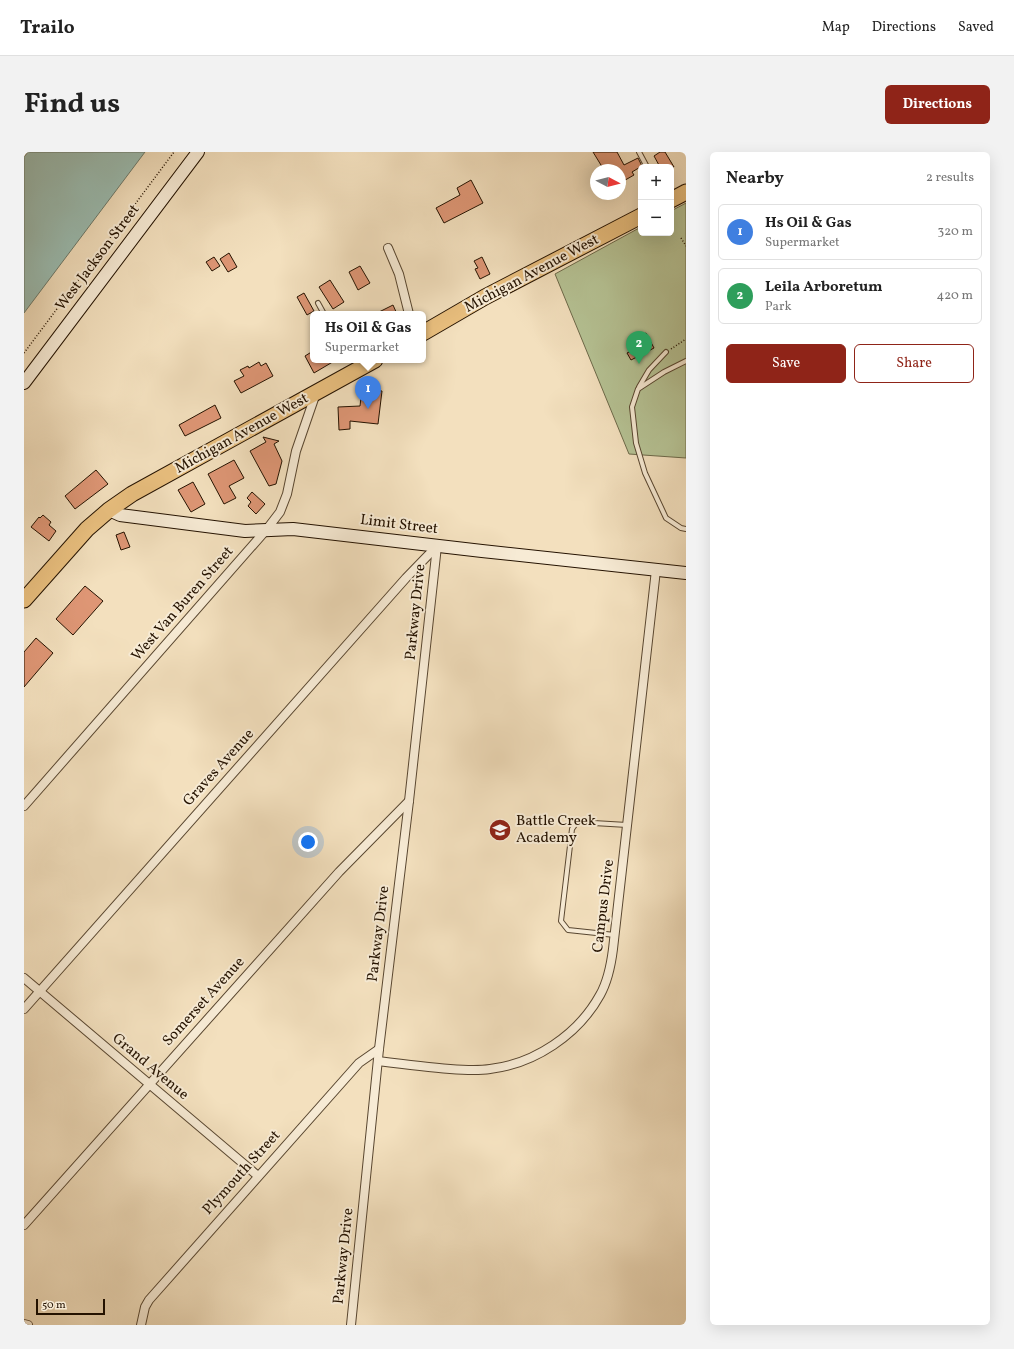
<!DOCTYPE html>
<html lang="en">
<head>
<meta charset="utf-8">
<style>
  :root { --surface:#fff; --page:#f2f2f2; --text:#222; --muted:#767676; --line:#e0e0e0; --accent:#8f2418 }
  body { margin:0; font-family:Vollkorn,serif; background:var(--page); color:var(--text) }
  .controls { position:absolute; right:12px; top:12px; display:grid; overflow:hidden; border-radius:6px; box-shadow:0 4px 16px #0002 }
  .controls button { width:36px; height:36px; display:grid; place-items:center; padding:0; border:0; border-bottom:1px solid var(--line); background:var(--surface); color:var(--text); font:20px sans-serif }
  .compass { position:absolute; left:566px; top:12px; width:36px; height:36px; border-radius:50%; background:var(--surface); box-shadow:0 4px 16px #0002; rotate:97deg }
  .scale { position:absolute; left:12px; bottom:10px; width:69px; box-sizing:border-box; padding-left:4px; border:2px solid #241200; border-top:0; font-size:11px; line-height:14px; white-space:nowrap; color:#241200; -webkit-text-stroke:3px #f7ebd5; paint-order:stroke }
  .you { position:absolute; left:284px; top:690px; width:14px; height:14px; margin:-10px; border:3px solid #fff; border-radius:50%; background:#1a73e8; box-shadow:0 0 0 6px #1a73e833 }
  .badge { display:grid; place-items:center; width:26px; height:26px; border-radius:50%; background:var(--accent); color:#fff; font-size:13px; font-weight:700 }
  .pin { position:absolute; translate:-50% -33px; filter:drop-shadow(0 1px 2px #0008) }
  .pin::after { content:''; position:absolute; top:21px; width:14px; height:12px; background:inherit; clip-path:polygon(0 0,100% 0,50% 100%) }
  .popup { position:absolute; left:286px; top:159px; width:116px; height:52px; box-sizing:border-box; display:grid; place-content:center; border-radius:6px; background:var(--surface); filter:drop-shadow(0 1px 3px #0005); font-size:13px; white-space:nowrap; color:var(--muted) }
  .popup b { font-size:15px; color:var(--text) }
  .popup::after { content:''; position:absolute; left:50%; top:100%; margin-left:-8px; border:8px solid transparent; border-top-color:var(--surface) }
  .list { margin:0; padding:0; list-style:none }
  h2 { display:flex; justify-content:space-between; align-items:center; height:52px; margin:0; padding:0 16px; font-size:17px }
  h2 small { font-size:13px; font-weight:400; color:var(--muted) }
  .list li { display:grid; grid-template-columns:26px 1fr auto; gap:12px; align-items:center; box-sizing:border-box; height:56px; margin:0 8px 8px; padding:0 8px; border:1px solid var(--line); border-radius:6px }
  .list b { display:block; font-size:15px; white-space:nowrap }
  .list p { margin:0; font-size:13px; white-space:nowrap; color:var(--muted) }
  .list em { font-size:13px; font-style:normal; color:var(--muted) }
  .actions { display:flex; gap:8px; padding:12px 16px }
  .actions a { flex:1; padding:9px 0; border:1px solid var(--accent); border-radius:6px; text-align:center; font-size:14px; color:var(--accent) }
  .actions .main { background:var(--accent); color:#fff }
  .map { position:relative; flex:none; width:662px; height:1173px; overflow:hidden; border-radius:6px }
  header { display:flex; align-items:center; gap:24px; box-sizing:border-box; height:56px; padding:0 20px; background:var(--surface); border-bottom:1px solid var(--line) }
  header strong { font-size:19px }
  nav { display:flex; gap:22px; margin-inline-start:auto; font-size:14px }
  .intro { display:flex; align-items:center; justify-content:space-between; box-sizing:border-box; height:96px; padding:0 24px }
  h1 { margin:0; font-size:28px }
  .button { padding:10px 18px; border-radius:6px; background:var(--accent); color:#fff; font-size:14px; font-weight:700 }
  main { display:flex; gap:24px; padding:0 24px }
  aside { flex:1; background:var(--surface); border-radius:6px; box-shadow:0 4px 16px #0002 }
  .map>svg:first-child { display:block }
</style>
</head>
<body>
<header>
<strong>Trailo</strong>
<nav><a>Map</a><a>Directions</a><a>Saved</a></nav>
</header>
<div class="intro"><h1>Find us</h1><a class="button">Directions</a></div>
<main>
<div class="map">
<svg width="662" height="1173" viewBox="0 0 662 1173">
  <rect width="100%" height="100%" fill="#f3e0be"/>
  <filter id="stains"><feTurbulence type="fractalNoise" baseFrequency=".005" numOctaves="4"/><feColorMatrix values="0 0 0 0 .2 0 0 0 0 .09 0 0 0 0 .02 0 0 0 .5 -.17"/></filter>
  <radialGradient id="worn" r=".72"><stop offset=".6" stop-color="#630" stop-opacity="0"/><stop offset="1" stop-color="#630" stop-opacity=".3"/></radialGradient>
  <path fill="#b6c395" stroke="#6d6a4a" d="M662,51V306L605,302L531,122L617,75V81H647V59Z"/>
  <path fill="#9bbdb2" stroke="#6b796b" d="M4,0H121L0,161V5Z"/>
  <g fill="#de9675" stroke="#241200">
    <path d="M569,0H593L600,13L614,6L618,14L608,20L610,23L596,31V18H580Z"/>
    <path d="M636,0H641L650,15H636L630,4Z"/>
    <path d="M447,28L459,51L420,71L412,56L436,43L433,36Z"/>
    <path d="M205,101L213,115L204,120L196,107Z"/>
    <path d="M190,105L196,114L188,119L182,110Z"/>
    <path d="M458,105L466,122L456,127L451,117L454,116L450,109Z"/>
    <path d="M336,114L346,131L334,138L325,120Z"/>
    <path d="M306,128L320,150L309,157L295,135Z"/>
    <path d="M280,141L290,159L283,163L273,145Z"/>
    <path d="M369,153L373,162H351Z"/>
    <path d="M622,181L630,196L607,208L603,201L611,197L606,189Z"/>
    <path d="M289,199V208H312L290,221L281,204Z"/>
    <path d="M235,210L237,214L242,211L249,224L217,241L210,229L220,224L216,218L224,214L225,216Z"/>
    <path d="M338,237L358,239L354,272L326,269V277L315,278L314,255L336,254Z"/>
    <path d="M191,253L197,266L161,284L155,273Z"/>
    <path d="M239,285L255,289L250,292L258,309L252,332L245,334L226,299L242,290Z"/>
    <path d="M210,308L220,326L205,334L212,346L200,352L184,322Z"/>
    <path d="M72,318L84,332L51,357L41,344Z"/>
    <path d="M169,330L181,352L167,360L154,338Z"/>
    <path d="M228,340L241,352L232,362L224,354L227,350L223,346Z"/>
    <path d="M19,363L27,370L25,373L32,379L25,389L7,375L15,365L16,366Z"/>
    <path d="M100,380L106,395L97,398L92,383Z"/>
    <path d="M61,434L79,449L49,483L32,467Z"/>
    <path d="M12,486L29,501L0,535V500Z"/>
  </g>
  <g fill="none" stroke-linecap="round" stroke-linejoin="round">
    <g stroke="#584630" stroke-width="6">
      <g id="lane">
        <path d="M615,0L623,15"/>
        <path d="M294,151L300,162"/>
        <path d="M662,209L640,220L614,237L608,255L612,291L621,321L642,366L657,376L662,377"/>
        <path d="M615,235L625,218L642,200"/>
        <path d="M591,783L544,778L537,769L548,677L553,670L603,673"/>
      </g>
    </g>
    <g stroke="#584630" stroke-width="10">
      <g id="street">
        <path d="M364,96L375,122L385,162"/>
        <path d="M0,654L243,377L256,360L263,342L272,299L292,241"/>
        <path d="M0,826L234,1024"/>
        <path d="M0,857L382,426L413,394"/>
        <path d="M354,909C378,912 402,915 426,917C439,918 453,919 466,917C510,912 554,883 576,843C584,829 587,813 589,797L632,418"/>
        <path d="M0,1073L315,720L385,649"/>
        <path d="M0,1172L4,1173"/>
        <path d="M117,1173L121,1155L125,1148L335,911L355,897"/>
        <path d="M327,1173L355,897L385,649L413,394"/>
      </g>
    </g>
    <g stroke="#241200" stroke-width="14">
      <g id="secondary">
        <path d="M0,231L174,0"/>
        <path d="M85,358L96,363L221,379L269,377L458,399L662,421"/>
      </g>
    </g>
    <g stroke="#241200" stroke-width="17">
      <g id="highway">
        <path d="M647,48L662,40"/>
        <path d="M399,181L461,145L617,64"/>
        <path d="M0,448L63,377L85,358L108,342L351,208"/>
      </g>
    </g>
    <g stroke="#241200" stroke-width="1.5" stroke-dasharray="1 2" stroke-linecap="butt">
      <path d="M657,86L662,94"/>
      <path d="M647,197L662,187"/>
      <path d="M0,201L150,0"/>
    </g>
    <use href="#lane" stroke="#f7ebd5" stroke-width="4"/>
    <use href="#street" stroke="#f7ebd5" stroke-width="8"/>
    <use href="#secondary" stroke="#f7ebd5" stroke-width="12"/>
    <use href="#highway" stroke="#eac07f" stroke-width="15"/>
  </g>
  <defs>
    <g id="school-disc" transform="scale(1.15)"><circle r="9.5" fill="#8f2418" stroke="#f7ebd5"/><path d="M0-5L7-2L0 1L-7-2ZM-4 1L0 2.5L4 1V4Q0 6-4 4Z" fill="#fff"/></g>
  </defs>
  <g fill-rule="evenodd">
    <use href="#school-disc" x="476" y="678"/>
  </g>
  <g text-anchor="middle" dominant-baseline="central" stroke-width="4" stroke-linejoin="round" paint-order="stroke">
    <g font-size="15" fill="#241200" stroke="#f7ebd5">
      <text transform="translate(74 106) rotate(-53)">West Jackson Street</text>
      <text transform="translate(508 122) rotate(-28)">Michigan Avenue West</text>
      <text transform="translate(218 282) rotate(-29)">Michigan Avenue West</text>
      <text transform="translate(375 373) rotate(7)">Limit Street</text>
      <text transform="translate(159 452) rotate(-49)">West Van Buren Street</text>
      <text transform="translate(392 460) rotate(-84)">Parkway Drive</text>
      <text transform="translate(195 616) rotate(-48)">Graves Avenue</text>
      <text transform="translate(580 754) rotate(-83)">Campus Drive</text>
      <text transform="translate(355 782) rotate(-83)">Parkway Drive</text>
      <text transform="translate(180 850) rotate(-48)">Somerset Avenue</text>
      <text transform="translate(126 915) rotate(40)">Grand Avenue</text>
      <text transform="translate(218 1021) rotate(-48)">Plymouth Street</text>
      <text transform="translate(320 1104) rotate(-84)">Parkway Drive</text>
    </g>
    <g font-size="15" fill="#241200" stroke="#f7ebd5" text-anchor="start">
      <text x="492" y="669">Battle Creek<tspan x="492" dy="17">Academy</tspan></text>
    </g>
  </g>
  <rect width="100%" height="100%" filter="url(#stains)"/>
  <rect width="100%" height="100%" fill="url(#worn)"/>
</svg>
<div class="controls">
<button>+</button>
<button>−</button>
</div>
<svg class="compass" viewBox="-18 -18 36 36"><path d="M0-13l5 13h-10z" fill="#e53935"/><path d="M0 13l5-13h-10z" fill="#767676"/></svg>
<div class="scale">50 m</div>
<div class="you"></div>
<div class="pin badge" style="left:344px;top:257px;background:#3f7fe0">1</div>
<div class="popup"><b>Hs Oil &amp; Gas</b>Supermarket</div>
<div class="pin badge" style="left:615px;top:212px;background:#2e9e5b">2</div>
</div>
<aside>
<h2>Nearby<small>2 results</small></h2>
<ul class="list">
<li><span class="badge" style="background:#3f7fe0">1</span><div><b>Hs Oil &amp; Gas</b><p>Supermarket</p></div><em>320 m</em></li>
<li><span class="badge" style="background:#2e9e5b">2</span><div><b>Leila Arboretum</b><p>Park</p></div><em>420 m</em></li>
</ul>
<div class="actions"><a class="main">Save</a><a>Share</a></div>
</aside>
</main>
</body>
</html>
